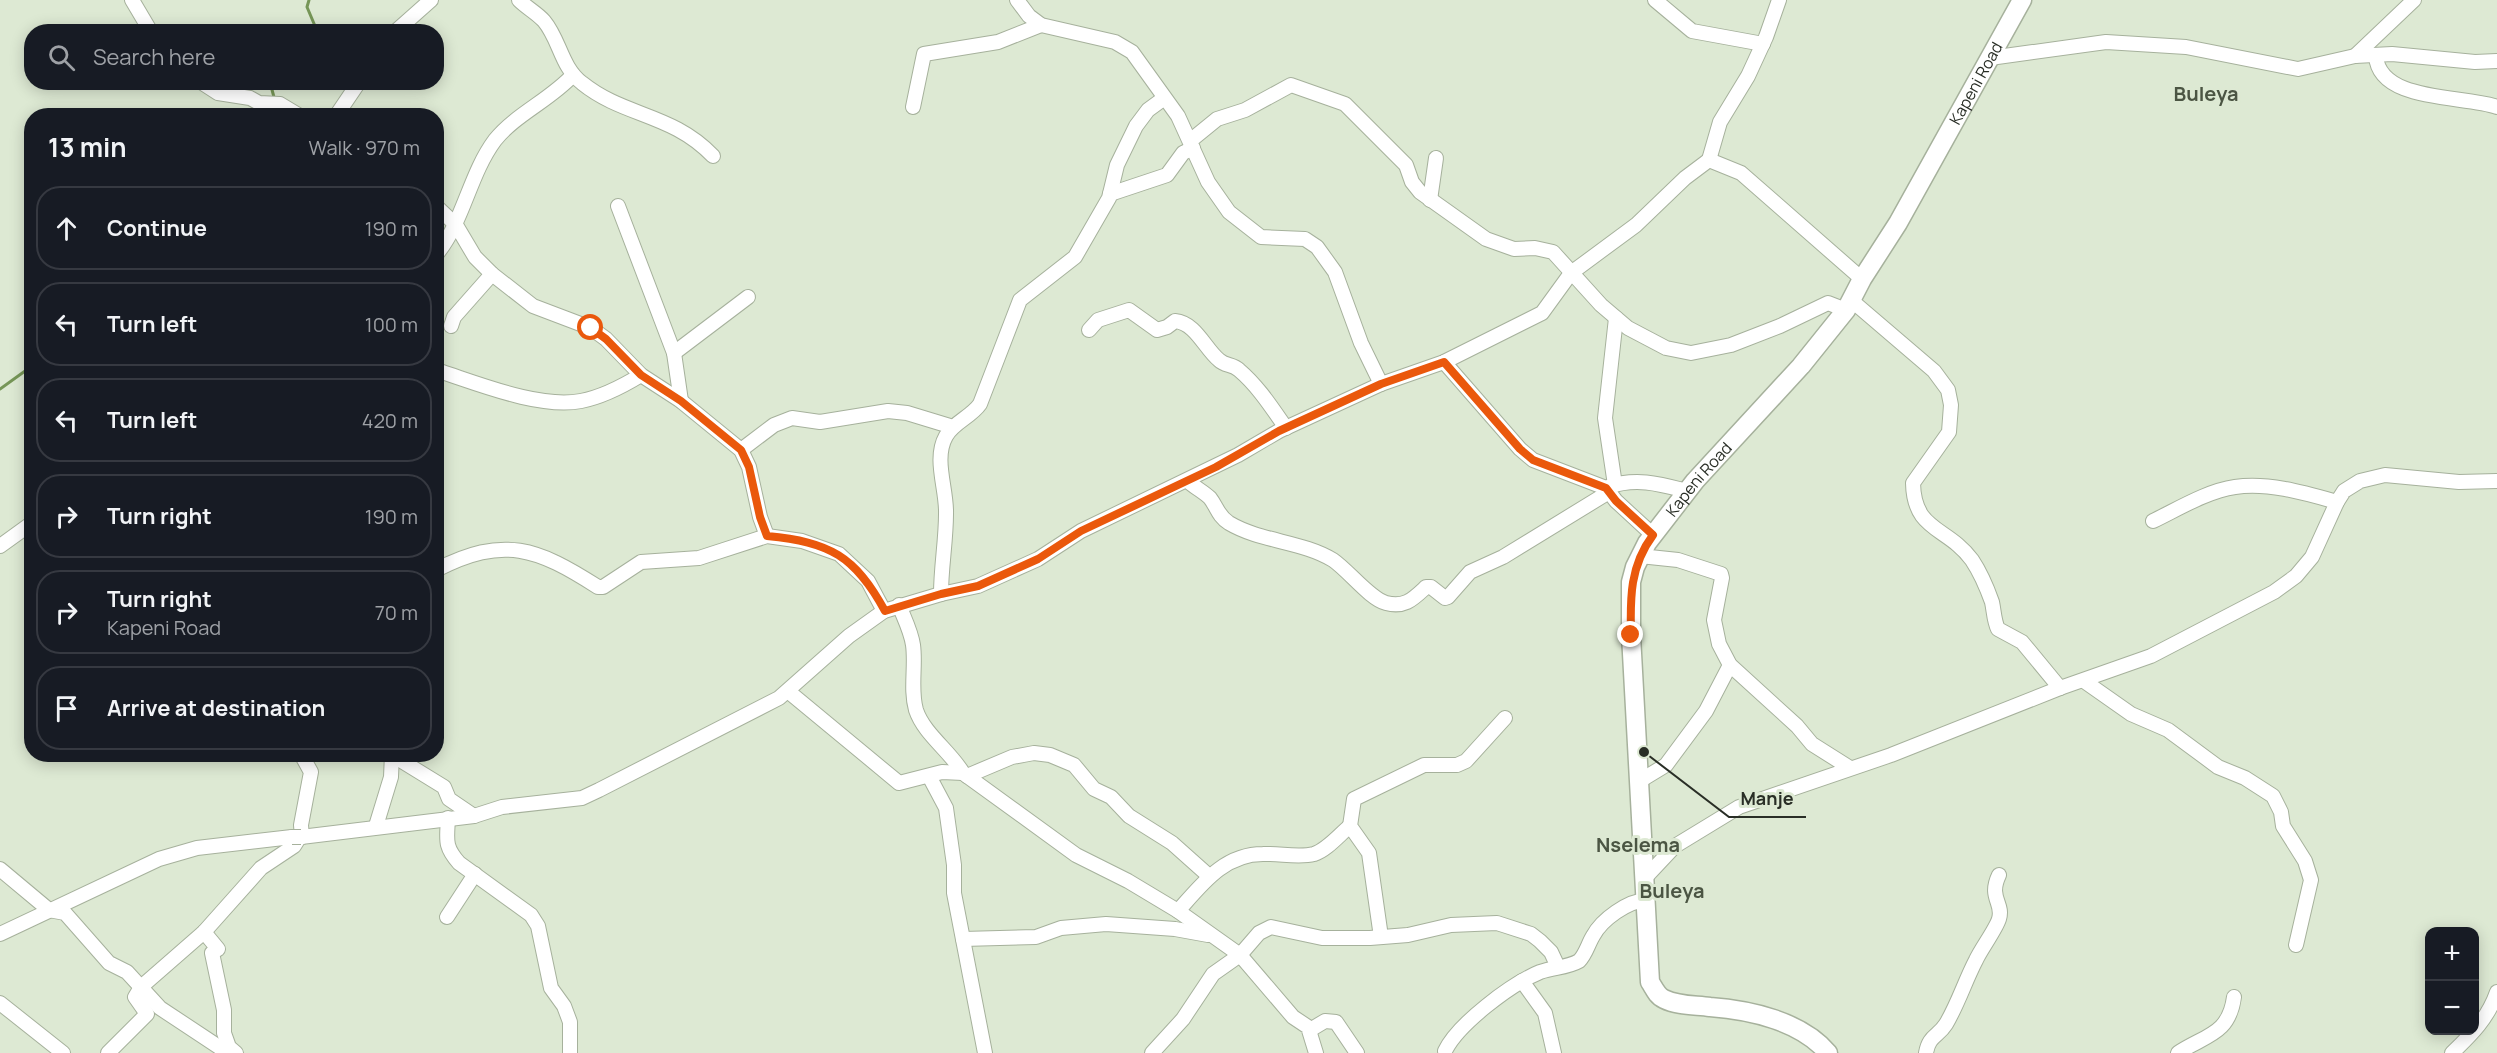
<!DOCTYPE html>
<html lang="en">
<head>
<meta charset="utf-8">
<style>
  :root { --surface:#171b24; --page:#242831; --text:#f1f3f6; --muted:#9ea1a6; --line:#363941 }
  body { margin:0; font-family:Manrope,sans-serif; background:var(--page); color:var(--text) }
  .controls { position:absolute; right:18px; bottom:18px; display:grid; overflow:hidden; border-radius:12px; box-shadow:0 3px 15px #0003 }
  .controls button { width:54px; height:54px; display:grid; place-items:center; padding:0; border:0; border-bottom:2px solid var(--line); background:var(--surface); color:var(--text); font:30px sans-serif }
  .stop { position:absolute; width:18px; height:18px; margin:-14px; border:4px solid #ea580c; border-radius:50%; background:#fff }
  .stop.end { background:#ea580c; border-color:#fff; box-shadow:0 2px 6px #0008 }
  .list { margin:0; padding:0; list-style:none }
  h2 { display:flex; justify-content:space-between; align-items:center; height:78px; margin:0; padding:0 24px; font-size:26px }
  h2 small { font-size:20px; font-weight:400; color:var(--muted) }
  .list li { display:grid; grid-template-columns:39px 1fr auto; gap:18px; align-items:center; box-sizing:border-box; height:84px; margin:0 12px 12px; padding:0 12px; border:2px solid var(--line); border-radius:24px }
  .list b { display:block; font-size:22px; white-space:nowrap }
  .list p { margin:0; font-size:20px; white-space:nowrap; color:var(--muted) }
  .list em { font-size:20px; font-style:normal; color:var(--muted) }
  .icon { flex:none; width:33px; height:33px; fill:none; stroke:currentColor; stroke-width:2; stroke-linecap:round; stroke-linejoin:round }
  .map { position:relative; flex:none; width:2497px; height:1053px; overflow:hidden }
  .search { position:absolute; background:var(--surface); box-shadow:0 3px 15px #0003; left:24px; top:24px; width:420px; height:66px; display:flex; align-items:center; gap:15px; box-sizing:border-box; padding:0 21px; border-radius:24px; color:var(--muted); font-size:22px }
  .panel { position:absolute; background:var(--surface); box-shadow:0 3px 15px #0003; left:24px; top:108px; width:420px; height:654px; border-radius:24px }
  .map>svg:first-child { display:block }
</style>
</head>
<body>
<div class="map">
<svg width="2497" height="1053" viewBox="0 0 2497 1053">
  <rect width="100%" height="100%" fill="#dde9d3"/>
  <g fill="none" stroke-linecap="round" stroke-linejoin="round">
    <g stroke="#769657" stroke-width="3">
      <path d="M309,0L307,7L315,26L313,32"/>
      <path d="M274,82L271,86L275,101"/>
      <path d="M0,389L32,366"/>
    </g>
    <g stroke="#a6b19c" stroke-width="16">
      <g id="minor">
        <path d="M132,0L151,32"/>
        <path d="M519,0C527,8 537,13 544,21C560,40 561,67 582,83C624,117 672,113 713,156"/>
        <path d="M1017,0L1029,16L1041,25L1115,42L1132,52L1178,116L1208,182L1229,212L1261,237L1305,239L1317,247L1335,272L1361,343L1381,384"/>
        <path d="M1655,0L1692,31L1763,44"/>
        <path d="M395,32L431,0"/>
        <path d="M2355,56L2414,0"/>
        <path d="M2376,56C2379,103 2466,95 2497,107"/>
        <path d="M1990,58L2106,42L2186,47L2298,69L2355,56L2392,54L2475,62L2497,61"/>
        <path d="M201,82L218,93L250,98L259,103L280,104L300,116"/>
        <path d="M913,107L924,54L998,42L1041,25"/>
        <path d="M336,116L359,82"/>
        <path d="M1190,141L1217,119L1245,110L1291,85L1345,104L1406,165L1412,182L1420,192L1486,239L1514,249L1535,248L1553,252L1601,305L1628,328L1666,348L1691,353L1731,345L1780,326L1828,303L1846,310"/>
        <path d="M1709,160L1720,122L1748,76L1766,37L1779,0"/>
        <path d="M1110,194L1167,175L1183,153L1193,148"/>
        <path d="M1430,200L1436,158"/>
        <path d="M436,206L456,225L475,257L492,274L533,306L591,328L606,339L641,375L681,401L741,450L749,467L760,517L767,536"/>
        <path d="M618,206L674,353L681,401"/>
        <path d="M436,255C464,221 469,175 495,140C516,114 550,100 573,75"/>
        <path d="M1851,300L1934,371L1948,390L1951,405L1949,432L1913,483C1914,532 1947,526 1972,560C1980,572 1987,588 1992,602C1994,611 1994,621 1998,629L2022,642L2060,688"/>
        <path d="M451,326L454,317L492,274"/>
        <path d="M1089,330L1098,320L1129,310L1157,330L1167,327L1175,321C1196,323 1205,349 1219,360C1225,366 1233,364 1239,370C1258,386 1272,408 1286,428"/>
        <path d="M674,353L748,297"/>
        <path d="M1444,362L1520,449L1533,460L1606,488L1616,501L1653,535"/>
        <path d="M436,370C477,383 539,409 581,401C602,397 623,386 641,375"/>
        <path d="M741,450L774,425L792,418L820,422L888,411L907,413L953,427"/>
        <path d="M1188,481C1194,487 1204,492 1210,498C1217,507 1218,516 1229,523C1261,542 1302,541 1333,560C1349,571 1370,599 1386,603C1405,608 1413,599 1426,587H1431L1445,598L1448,597L1470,572L1503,557L1609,492"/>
        <path d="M1615,485L1605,418L1616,318"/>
        <path d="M1608,487C1636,477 1660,484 1687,491"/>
        <path d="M2153,521C2178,509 2207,491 2235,487C2268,482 2305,493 2337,502"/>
        <path d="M0,546L32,523"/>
        <path d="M1640,556L1678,560L1721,574L1722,578L1714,620L1719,644L1730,665L1797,726L1812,744L1850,768"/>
        <path d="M436,570C504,535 537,548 598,587H603L641,562L699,558L767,536L802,541L839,554L868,581L884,611"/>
        <path d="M941,594C941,567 946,541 946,514C947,489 933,459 946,436C954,422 971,417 980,404L1020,300L1075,257L1109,198L1117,165L1136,126L1148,110L1163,99"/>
        <path d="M899,605C904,618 911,631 913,645C916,666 910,689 916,710C924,734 950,751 963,773L1076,855L1128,881L1178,911L1240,955L1293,1017L1308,1027L1316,1053"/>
        <path d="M2084,681L2131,714L2168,730L2218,767L2245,778L2273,796L2281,812L2283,826L2305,861L2311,880L2296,945"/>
        <path d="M789,692L899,783L942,772L963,773"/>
        <path d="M392,755L444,787L449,799L474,816"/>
        <path d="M929,776L946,808L954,865V893L985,1053"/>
        <path d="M967,776L1012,757L1034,753L1050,755L1074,765L1094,789L1111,797L1129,816L1172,843L1209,876"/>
        <path d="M1638,782L1666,765L1706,711L1730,665"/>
        <path d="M448,818C447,840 444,846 459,863L531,915L538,926L551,988L564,1006L570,1022V1053"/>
        <path d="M376,826L391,777L392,754"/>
        <path d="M301,837L474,816L502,807L582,798L599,790L779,698L849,636L884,611L941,594L978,586L1038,559L1081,531L1238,455L1279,431L1381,384L1444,362L1542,313L1571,273L1636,225L1685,178L1709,160L1741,173L1862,279"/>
        <path d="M0,869L49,910L65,913L109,963L127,972L160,1008L228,1053"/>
        <path d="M1644,879L1675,846L1739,807L1891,755L2060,688L2151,656L2274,592L2296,576L2312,557L2337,502L2344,491L2360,481L2385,475L2459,482L2497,481"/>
        <path d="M1178,911C1202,884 1224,854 1263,854C1279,853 1298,858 1314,854C1327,850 1340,834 1350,826"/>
        <path d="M447,917L475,874"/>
        <path d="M204,932L218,949L212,953L224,1010V1033L229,1047L236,1053"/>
        <path d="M0,934L159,859L197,848L292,837"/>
        <path d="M1381,937L1369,853L1350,826L1354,799L1424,765H1457L1466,761L1505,718"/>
        <path d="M963,939L1036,937L1061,928L1106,924L1175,929L1208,935"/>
        <path d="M1522,981L1545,1013L1554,1053"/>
        <path d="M0,1003L63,1053"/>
        <path d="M1310,1030L1325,1021L1336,1022L1357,1053"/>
        <path d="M1445,1051C1458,1024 1511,984 1540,972C1553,967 1567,968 1579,961C1586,954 1588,944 1593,936C1602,919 1628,901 1646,900"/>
        <path d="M108,1053L147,1014L135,997L141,987L204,932L261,868L294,846L301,835L302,837L301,825L311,772L301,754"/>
        <path d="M1152,1053L1183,1019L1213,974L1240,955L1259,933L1271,927L1322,938H1370L1408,935L1451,925L1497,923L1531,934L1540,941L1551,952L1558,967"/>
        <path d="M1926,1053C1929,1035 1938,1037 1946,1024C1958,1004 1965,981 1976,960C1981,949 1996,929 1999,919C2004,903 1988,898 1999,875"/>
        <path d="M2178,1053C2205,1035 2229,1035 2234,997"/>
        <path d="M2452,1053C2472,1034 2488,1018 2497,992"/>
      </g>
    </g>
    <g stroke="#a6b19c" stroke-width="21">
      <g id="major">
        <path id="s1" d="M1828,1053C1801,1021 1750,1010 1710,1007C1695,1005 1678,1006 1664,999C1657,996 1654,988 1650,982L1631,635V582L1635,567L1647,543L1695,481L1801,366L1846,310L1862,279L1898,223L2022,0"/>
      </g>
    </g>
    <use href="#minor" stroke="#fff" stroke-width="14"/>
    <use href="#major" stroke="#fff" stroke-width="18"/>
    <g stroke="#a6b19c" stroke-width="16" stroke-linecap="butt">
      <path id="minor-bridge" d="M292,837H301"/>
    </g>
    <use href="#minor-bridge" stroke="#fff" stroke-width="14"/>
  </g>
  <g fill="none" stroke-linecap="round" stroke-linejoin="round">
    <path stroke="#ea580c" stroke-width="8" d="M591,328L606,339L641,375L681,401L741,450L749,467L760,517L767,536C830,542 855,556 885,611L941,594L978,586L1038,559L1081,531L1216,467L1279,431L1381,384L1444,362L1520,449L1533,460L1606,488L1616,501L1653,535C1630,566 1630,597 1631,635"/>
  </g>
  <g text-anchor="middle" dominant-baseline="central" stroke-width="6" stroke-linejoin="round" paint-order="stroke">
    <g font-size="16" fill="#292e26" stroke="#dde9d3">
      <text stroke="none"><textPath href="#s1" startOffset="1210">Kapeni Road</textPath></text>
      <text stroke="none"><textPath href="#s1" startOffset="724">Kapeni Road</textPath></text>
    </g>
    <g font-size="20" font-weight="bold" fill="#4b5543" stroke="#dde9d3">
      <text x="2206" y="93">Buleya</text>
      <text x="1638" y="844">Nselema</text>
      <text x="1672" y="890">Buleya</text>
    </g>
  </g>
  <path fill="none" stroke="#292e26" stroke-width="2" d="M1644 752L1729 817H1806"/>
  <circle fill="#292e26" stroke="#dde9d3" stroke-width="2" cx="1644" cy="752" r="6"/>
  <g font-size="18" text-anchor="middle" font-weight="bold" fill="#292e26" stroke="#dde9d3" stroke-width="6" stroke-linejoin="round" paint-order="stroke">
    <text x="1767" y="805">Manje</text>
  </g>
</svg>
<div class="controls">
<button>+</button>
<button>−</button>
</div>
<div class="stop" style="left:591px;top:328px"></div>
<div class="stop end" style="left:1631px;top:635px"></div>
<div class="search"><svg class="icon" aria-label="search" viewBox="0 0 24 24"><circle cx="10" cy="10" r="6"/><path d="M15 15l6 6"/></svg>Search here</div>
<section class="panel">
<h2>13 min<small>Walk · 970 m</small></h2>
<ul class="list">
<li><svg class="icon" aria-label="ahead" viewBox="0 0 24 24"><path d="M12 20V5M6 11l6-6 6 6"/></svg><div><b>Continue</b></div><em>190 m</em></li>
<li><svg class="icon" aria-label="left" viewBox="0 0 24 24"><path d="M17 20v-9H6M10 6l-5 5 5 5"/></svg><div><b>Turn left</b></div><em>100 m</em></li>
<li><svg class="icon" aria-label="left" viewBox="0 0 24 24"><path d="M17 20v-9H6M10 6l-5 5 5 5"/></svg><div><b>Turn left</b></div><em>420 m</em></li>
<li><svg class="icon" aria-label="right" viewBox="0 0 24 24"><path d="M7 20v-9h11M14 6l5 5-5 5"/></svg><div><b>Turn right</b></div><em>190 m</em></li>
<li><svg class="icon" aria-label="right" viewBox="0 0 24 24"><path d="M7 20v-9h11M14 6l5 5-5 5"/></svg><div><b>Turn right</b><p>Kapeni Road</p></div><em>70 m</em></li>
<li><svg class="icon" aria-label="arrive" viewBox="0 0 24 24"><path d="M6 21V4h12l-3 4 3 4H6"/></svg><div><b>Arrive at destination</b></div></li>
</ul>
</section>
</div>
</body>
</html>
